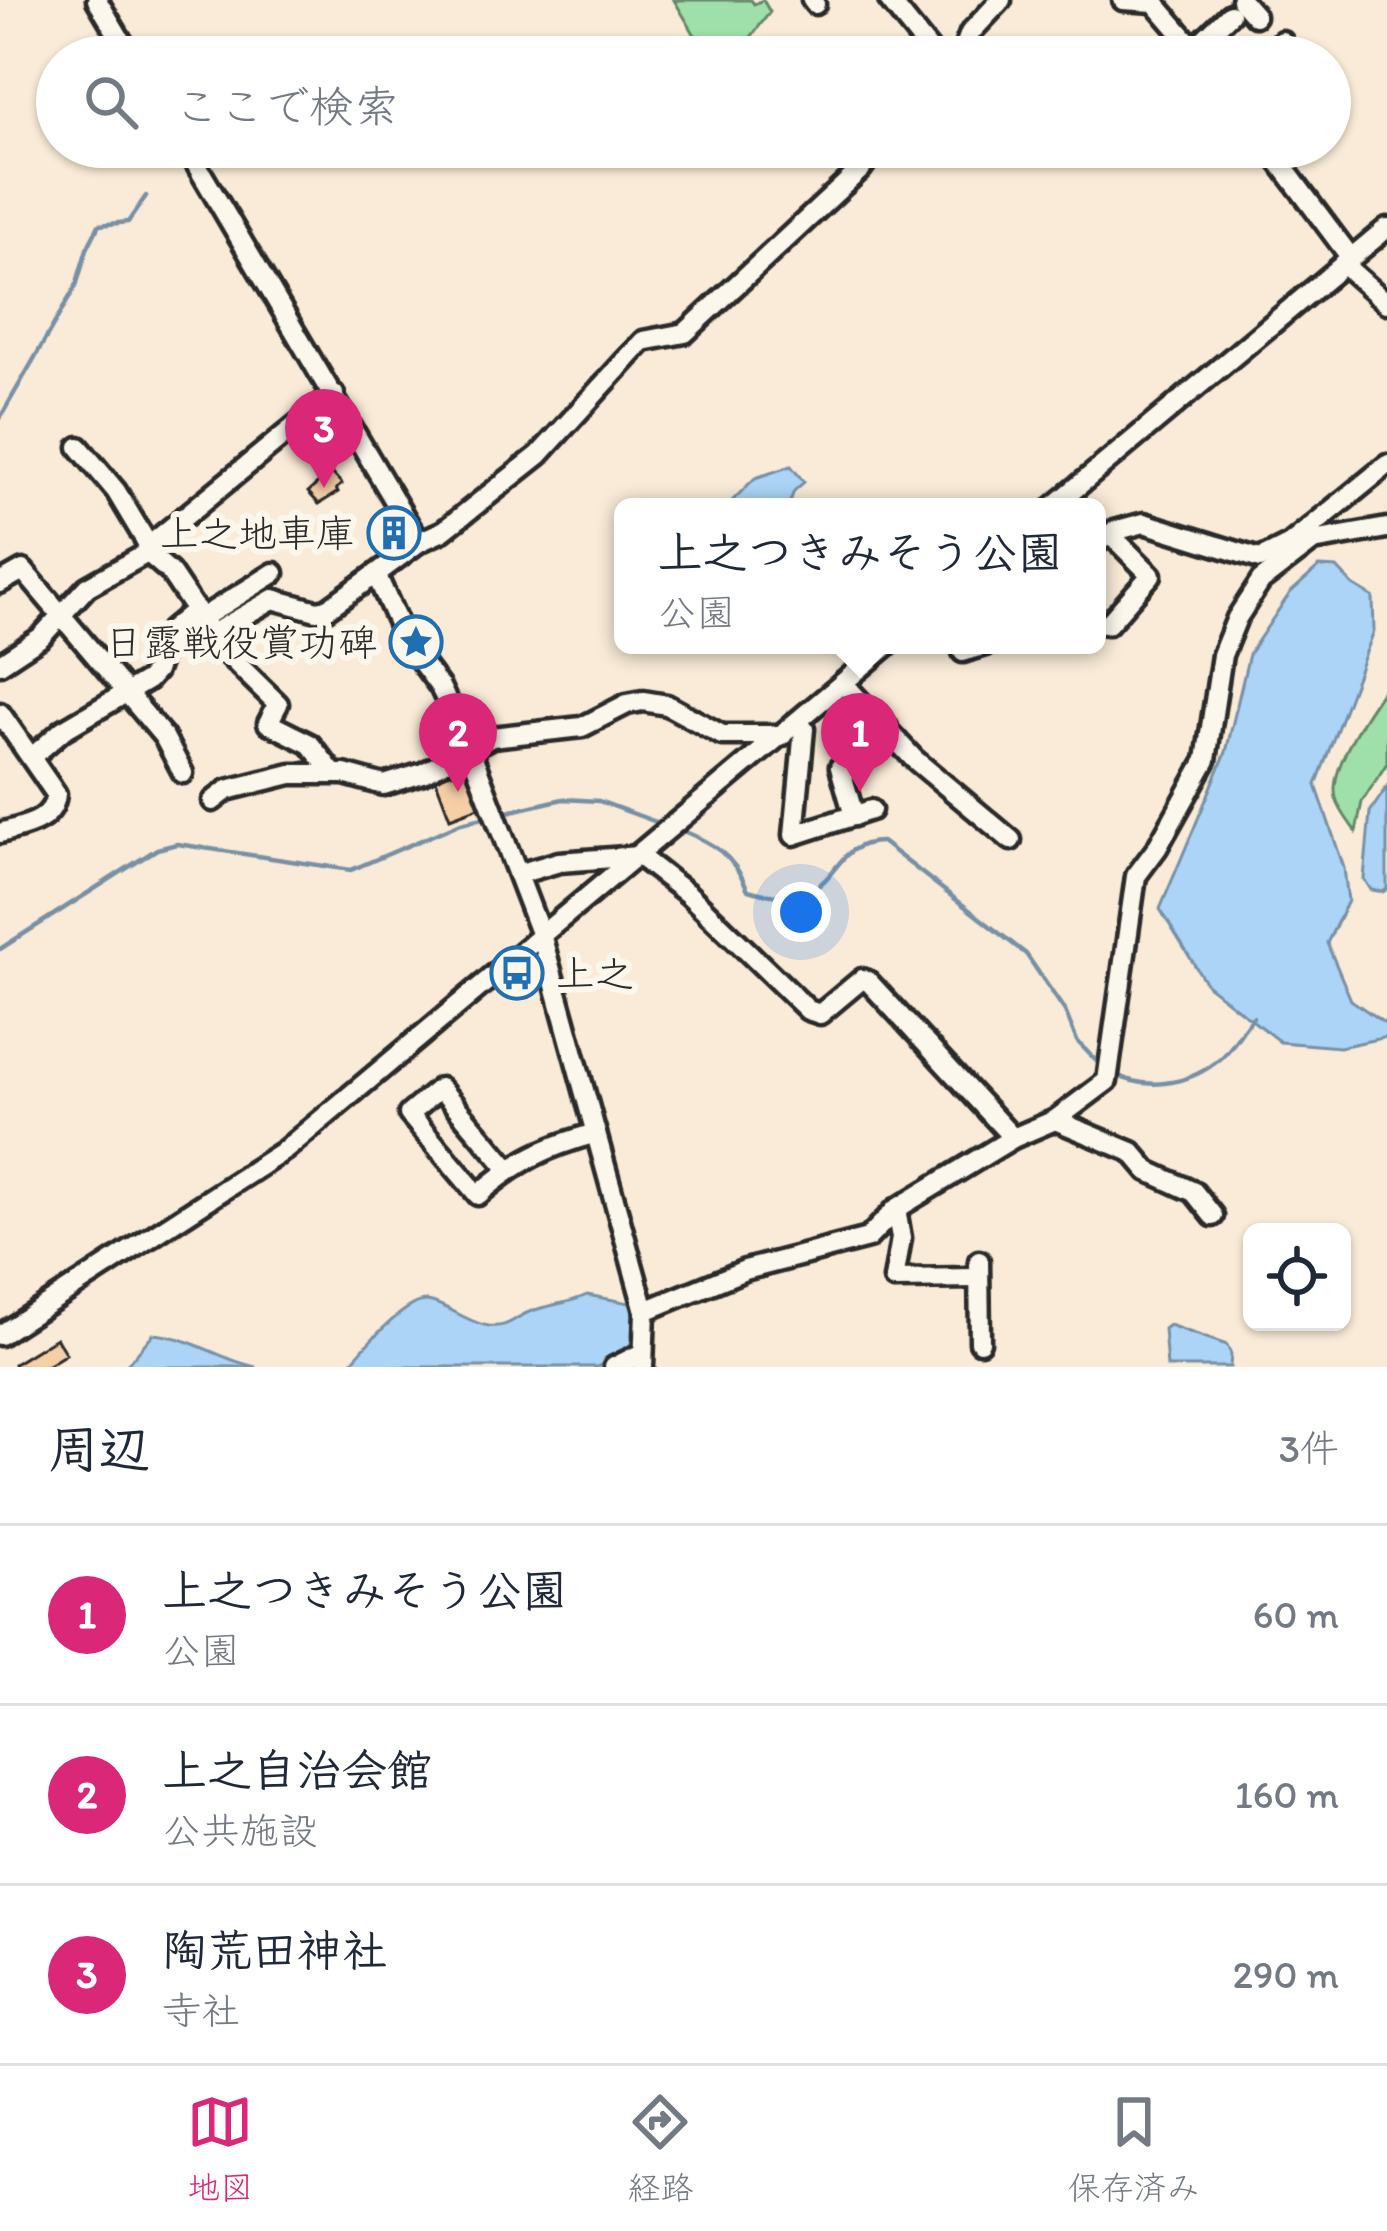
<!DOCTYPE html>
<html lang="ja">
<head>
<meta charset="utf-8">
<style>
  :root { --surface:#fff; --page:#f6f6f7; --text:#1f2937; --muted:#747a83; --line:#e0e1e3; --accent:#db2777 }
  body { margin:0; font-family:Itim,"Klee One",sans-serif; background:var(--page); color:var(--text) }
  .controls { position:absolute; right:36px; bottom:36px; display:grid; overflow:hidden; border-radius:18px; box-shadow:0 3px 9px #0004 }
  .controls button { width:108px; height:108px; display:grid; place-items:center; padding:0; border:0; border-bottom:3px solid var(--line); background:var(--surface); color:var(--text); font:60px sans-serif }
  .you { position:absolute; left:801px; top:912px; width:42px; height:42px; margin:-30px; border:9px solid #fff; border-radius:50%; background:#1a73e8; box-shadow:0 0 0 18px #1a73e833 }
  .badge { display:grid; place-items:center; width:78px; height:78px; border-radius:50%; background:var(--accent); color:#fff; font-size:39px; font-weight:700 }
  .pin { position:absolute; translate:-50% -99px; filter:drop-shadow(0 3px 6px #0008) }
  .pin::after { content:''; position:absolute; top:63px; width:42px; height:36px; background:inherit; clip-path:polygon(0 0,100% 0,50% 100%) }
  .popup { position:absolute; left:614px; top:498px; width:492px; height:156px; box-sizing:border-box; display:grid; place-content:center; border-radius:18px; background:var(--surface); filter:drop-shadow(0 3px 9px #0005); font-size:39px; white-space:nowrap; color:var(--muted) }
  .popup b { font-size:45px; color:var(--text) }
  .popup::after { content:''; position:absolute; left:50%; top:100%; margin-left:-24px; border:24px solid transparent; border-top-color:var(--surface) }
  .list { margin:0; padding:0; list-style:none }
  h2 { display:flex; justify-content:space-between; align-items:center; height:156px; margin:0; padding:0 48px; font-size:51px }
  h2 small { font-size:39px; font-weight:400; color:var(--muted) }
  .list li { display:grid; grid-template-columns:78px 1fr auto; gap:36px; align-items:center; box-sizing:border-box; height:180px; padding:0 48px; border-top:3px solid var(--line) }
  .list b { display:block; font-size:45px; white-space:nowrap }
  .list p { margin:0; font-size:39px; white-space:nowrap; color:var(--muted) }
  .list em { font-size:39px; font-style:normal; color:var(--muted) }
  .icon { flex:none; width:66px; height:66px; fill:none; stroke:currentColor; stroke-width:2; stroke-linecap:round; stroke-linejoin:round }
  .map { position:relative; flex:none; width:1387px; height:1367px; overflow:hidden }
  .search { position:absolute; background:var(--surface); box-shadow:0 3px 9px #0004; left:36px; right:36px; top:36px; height:132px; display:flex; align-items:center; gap:30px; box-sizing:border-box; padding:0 42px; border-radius:66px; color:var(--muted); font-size:45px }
  .sheet { height:696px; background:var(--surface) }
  nav { display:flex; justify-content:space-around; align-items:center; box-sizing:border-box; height:168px; border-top:3px solid var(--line); background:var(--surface); font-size:33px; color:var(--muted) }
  nav a { display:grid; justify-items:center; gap:6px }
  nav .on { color:var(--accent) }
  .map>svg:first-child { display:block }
</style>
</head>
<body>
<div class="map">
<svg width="1387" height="1367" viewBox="0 0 1387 1367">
  <rect width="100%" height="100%" fill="#f9ebd7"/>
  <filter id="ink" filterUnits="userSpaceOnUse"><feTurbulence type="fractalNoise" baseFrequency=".00833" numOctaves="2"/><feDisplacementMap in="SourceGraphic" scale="24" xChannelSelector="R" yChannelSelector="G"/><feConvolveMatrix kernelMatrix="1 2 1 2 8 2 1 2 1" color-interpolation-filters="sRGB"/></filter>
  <g filter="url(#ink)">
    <g fill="#9fe0aa" stroke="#65866a" stroke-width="3">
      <path d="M674,0H751L754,4L763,0L770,12L736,57H708Z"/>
      <path d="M1387,685V763L1362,802L1356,832C1349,822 1339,810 1336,798C1328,769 1370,708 1387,685Z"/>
    </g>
    <g fill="#abd4f6" stroke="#7890a5" stroke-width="3">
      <path d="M791,466L804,482L794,491L788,507H726L755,478Z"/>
      <path d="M1319,567L1337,568L1353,585L1373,597L1374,631L1316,785L1344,868L1348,901L1327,943L1351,1000L1387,1025V1037L1340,1047L1280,1042L1207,985L1160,909L1226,752L1249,654L1290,593Z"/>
      <path d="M1387,787V889L1383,892L1371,890L1364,879L1370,812Z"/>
      <path d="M587,1295L630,1303C645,1343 629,1349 597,1367H348C360,1351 406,1299 427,1301C445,1303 467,1323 489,1326C510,1328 514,1317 532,1311C551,1304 568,1304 587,1295Z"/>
      <path d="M1169,1325L1227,1345L1231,1354L1230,1367H1167L1164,1329Z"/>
      <path d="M153,1334C190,1336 220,1360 256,1367H125Z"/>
    </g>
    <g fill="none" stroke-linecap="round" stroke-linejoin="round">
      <g stroke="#7890a5" stroke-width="4.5">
        <path d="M0,418L76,286L87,249L99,225L128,222L146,196"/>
        <path d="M499,814L563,799L599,801L667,826"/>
        <path d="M678,829C712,842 734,855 748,890C845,918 821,841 882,842L1026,954L1065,1011L1077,1041L1103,1068"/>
        <path d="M0,949L157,849L177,844L351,870L461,823L488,817"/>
        <path d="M1113,1073C1144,1091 1186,1085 1215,1063C1230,1053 1241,1031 1253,1017"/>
      </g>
    </g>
    <g fill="#f5cfa5" stroke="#2b2b2b" stroke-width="3">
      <path d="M331,472L342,484L336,489L338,492L319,504L308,492Z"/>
      <path d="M467,768L482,806L450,818L435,778Z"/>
      <path d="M56,1338L66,1354L45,1367H15L14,1364Z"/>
    </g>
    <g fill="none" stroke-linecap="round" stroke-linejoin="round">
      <g stroke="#2b2b2b" stroke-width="27">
        <g id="minor">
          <path d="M97,0L131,57"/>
          <path d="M812,0L815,4"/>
          <path d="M889,0L935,57"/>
          <path d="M1123,0L1154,2L1201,57"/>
          <path d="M1241,0L1255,16"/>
          <path d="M1194,49L1230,14"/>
          <path d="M961,57L970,33L1001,0"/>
          <path d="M1266,57L1282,41"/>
          <path d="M186,147L419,542L376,574L406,641L440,687L469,747L542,938L645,1311L643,1367"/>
          <path d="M1268,147L1351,258"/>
          <path d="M1343,264L1387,303"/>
          <path d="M79,447L116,491L150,548"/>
          <path d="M1053,507L1387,228"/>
          <path d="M1306,534L1313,541L1387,528"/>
          <path d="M419,542L443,531L539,455L643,341L685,333L861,169L877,147"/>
          <path d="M1097,543L1114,531L1144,523L1260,559L1290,544L1387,465"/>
          <path d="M147,552L170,572L221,648L278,704L268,723L310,744L333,773"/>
          <path d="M0,583L23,570L164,737L183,773"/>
          <path d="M202,618L274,573"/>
          <path d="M1097,623L1108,624L1151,575L1110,534"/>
          <path d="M212,634L273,599L317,611L327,609L376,574"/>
          <path d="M963,652L986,645"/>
          <path d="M0,664L41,637L87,587L142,556L155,541L334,394"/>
          <path d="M843,683L914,759L1011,840"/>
          <path d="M0,713L56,794C53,823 23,826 0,833"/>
          <path d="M798,722L804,729L794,835L871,810"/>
          <path d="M32,757L63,730L148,680L156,671L170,631L196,609"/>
          <path d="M213,801L227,790L291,774H344L384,785L423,773L492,737L582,727L627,704L643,701L667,705L722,735H783"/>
          <path d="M854,816L840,767L887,727"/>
          <path d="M518,874L559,862L639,856L688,894L808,1010L820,1014L862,979L868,981L1013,1138"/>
          <path d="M1055,1120L1132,1152L1148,1171L1194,1192L1213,1216"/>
          <path d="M508,1168L440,1088L409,1114L478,1195C518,1160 546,1147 596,1133"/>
          <path d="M896,1209L901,1238L894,1279L978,1278"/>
          <path d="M979,1261L980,1342"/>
          <path d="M645,1311L745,1270L868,1238L896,1209L1013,1138L1055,1120L1107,1081L1136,876L1157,848L1206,760L1222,655L1237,618L1261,581L1313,541"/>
          <path d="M0,1335L285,1150L888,645"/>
          <path d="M614,1367L642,1353"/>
        </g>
      </g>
      <use href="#minor" stroke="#fbf7ec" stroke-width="18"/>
    </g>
  </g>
  <defs>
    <g id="building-ring" transform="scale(2.7)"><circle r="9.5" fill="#fbf7ec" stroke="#1f6fb2" stroke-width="1.5"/><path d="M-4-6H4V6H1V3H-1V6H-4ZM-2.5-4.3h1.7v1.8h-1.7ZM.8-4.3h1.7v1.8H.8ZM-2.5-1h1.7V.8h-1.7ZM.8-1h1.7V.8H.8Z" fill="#1f6fb2"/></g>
    <g id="sight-ring" transform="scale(2.7)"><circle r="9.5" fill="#fbf7ec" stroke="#1f6fb2" stroke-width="1.5"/><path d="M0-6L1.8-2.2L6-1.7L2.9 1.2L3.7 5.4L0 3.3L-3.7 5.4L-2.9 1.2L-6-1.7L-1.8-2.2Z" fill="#1f6fb2"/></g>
    <g id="bus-ring" transform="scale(2.7)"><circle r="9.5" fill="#fbf7ec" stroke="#1f6fb2" stroke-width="1.5"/><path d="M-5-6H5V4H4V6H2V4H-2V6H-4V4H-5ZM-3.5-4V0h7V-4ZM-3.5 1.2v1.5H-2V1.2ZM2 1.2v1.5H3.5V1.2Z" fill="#1f6fb2"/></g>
  </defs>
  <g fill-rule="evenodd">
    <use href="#building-ring" x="394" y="533"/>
    <use href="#sight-ring" x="416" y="642"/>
    <use href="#bus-ring" x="517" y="973"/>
  </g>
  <g text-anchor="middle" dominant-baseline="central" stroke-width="12" stroke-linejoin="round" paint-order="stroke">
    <g font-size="39" fill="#2b2b2b" stroke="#fbf7ec" text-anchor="end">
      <text x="355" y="533">上之地車庫</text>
      <text x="377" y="642">日露戦役賞功碑</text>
      <text x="556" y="973" text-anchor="start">上之</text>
    </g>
  </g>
</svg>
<div class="controls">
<button><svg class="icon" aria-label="locate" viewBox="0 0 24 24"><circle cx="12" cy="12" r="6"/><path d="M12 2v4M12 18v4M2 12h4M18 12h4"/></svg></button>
</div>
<div class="you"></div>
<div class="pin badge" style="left:860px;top:792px">1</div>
<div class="popup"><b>上之つきみそう公園</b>公園</div>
<div class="pin badge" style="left:458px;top:792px">2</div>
<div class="pin badge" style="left:324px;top:488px">3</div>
<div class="search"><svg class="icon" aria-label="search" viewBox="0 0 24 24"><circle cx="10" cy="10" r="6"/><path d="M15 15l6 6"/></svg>ここで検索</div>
</div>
<section class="sheet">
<h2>周辺<small>3件</small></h2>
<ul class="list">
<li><span class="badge">1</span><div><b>上之つきみそう公園</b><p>公園</p></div><em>60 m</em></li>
<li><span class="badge">2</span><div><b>上之自治会館</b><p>公共施設</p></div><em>160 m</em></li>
<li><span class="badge">3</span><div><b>陶荒田神社</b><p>寺社</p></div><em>290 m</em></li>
</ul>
</section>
<nav>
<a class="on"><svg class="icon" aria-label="map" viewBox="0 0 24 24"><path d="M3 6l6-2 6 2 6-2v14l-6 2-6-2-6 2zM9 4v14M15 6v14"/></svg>地図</a>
<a><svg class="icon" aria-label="directions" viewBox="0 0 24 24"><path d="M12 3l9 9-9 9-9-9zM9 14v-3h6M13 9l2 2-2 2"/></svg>経路</a>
<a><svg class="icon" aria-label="saved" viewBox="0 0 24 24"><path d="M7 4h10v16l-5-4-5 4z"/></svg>保存済み</a>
</nav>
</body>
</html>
